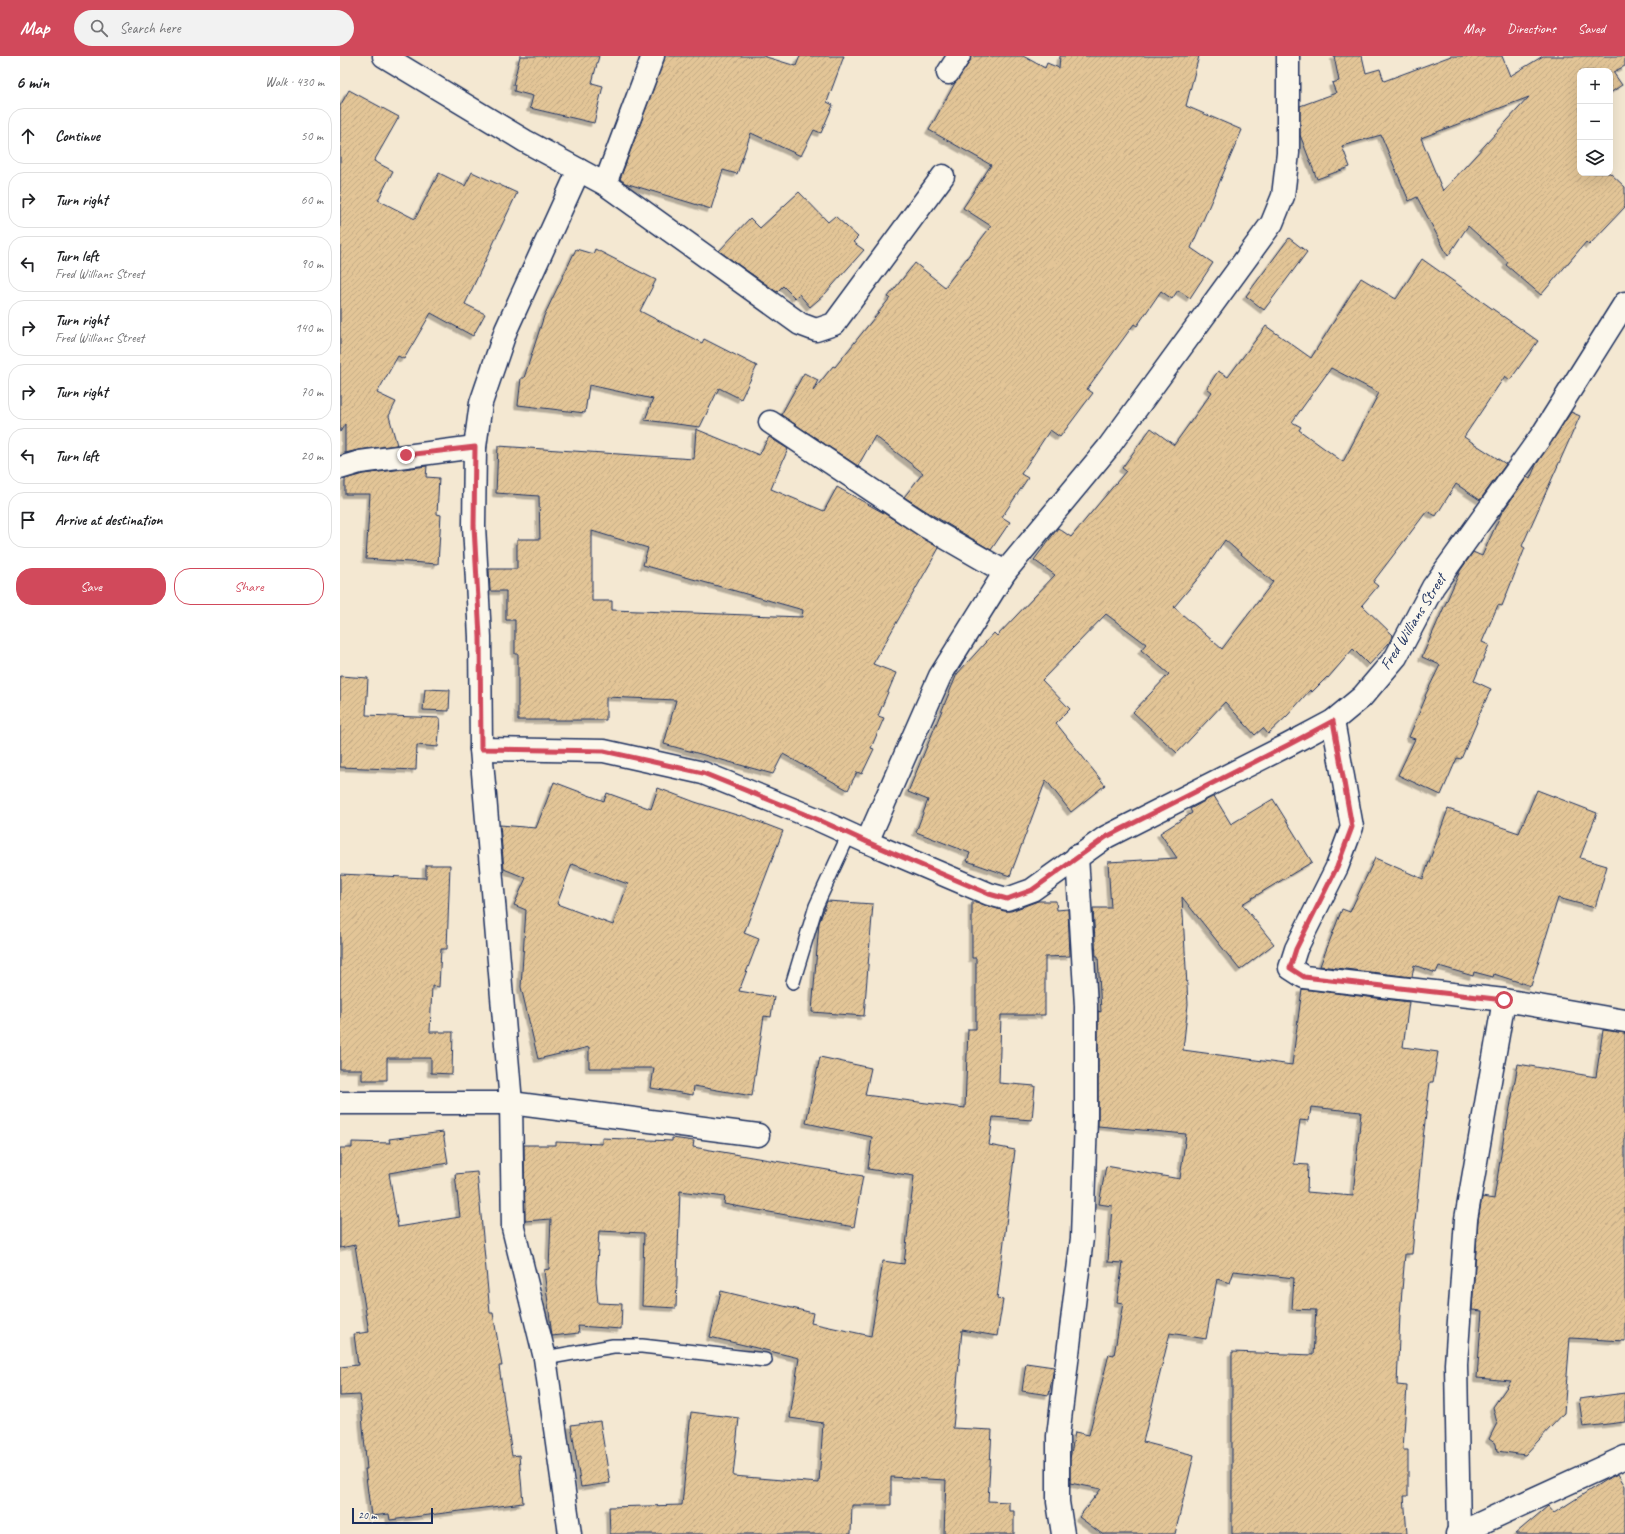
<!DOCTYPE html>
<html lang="en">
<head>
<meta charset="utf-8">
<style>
  :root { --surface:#fff; --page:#f2f2f2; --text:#202124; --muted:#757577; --line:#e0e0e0; --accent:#d1495b }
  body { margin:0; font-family:Caveat,sans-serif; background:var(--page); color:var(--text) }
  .controls { position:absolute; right:12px; top:12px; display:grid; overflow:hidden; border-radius:8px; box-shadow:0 4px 16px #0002 }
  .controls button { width:36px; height:36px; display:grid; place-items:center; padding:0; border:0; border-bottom:1px solid var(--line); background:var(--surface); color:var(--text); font:20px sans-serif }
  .scale { position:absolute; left:12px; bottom:10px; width:81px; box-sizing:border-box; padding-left:4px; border:2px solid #1b2f5e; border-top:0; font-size:11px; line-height:14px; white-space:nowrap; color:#1b2f5e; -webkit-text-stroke:3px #fbf7ec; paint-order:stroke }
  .stop { position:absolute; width:12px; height:12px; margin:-9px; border:3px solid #d1495b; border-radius:50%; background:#fff }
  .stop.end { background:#d1495b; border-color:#fff; box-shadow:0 1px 4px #0008 }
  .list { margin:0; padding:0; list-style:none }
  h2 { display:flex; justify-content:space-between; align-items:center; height:52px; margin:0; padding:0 16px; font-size:17px }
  h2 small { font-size:13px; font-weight:400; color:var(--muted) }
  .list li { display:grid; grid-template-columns:26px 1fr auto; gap:12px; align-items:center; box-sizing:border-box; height:56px; margin:0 8px 8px; padding:0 8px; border:1px solid var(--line); border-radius:16px }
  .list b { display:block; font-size:15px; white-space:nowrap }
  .list p { margin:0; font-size:13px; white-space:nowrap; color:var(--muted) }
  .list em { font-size:13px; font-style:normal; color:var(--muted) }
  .actions { display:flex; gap:8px; padding:12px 16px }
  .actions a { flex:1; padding:9px 0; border:1px solid var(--accent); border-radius:16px; text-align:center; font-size:14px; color:var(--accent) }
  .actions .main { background:var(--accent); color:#fff }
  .icon { flex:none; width:22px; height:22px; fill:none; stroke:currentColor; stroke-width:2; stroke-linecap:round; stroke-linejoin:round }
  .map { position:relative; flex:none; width:1285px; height:1478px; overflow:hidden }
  header { display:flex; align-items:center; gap:24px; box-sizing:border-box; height:56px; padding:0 20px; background:var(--accent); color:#fff }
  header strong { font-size:19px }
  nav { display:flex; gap:22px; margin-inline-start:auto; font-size:14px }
  .search { width:280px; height:36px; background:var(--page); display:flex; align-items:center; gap:10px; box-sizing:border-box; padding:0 14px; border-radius:22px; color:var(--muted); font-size:15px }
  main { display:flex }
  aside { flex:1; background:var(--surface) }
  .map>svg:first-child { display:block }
</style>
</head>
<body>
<header>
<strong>Map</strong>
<div class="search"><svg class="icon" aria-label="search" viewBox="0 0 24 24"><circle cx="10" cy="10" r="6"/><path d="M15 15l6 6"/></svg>Search here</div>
<nav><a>Map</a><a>Directions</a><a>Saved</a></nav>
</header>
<main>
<aside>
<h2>6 min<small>Walk · 430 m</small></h2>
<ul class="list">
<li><svg class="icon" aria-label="ahead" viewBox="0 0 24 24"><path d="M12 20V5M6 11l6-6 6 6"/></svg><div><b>Continue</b></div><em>50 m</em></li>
<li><svg class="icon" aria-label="right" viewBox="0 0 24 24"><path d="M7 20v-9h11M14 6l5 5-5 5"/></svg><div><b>Turn right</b></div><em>60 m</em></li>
<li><svg class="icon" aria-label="left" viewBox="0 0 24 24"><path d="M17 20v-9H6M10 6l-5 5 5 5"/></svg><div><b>Turn left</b><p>Fred Willians Street</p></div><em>90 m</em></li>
<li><svg class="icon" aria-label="right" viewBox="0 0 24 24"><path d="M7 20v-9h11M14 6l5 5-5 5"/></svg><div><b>Turn right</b><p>Fred Willians Street</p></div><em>140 m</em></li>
<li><svg class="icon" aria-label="right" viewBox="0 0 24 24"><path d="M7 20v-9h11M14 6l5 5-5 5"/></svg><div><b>Turn right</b></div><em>70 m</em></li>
<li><svg class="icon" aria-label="left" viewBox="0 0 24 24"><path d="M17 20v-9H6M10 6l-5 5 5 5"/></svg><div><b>Turn left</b></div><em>20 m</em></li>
<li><svg class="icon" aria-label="arrive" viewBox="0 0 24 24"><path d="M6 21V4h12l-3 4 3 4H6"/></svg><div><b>Arrive at destination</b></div></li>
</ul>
<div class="actions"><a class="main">Save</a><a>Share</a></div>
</aside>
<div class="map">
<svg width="1285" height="1478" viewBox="0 0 1285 1478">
  <defs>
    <pattern id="building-hatch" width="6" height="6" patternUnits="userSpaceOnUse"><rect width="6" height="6" fill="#e3c597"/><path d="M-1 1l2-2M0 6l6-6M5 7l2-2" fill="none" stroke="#c2aa85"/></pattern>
    <filter id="shadow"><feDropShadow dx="-3.5" dy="3.5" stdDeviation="0" flood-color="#0004"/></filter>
  </defs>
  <rect width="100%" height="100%" fill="#f4e8d2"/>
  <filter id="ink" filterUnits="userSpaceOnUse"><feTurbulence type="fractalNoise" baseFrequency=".025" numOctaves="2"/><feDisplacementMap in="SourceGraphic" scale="8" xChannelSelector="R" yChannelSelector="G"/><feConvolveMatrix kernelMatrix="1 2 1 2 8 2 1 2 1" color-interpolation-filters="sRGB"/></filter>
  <g filter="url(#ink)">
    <g fill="url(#building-hatch)" stroke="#1b2f5e" fill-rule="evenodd" filter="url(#shadow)">
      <path d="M180,0H259L252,27L263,30L254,67L190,52L193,40L174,35L175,29H173Z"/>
      <path d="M325,0H423L456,10L460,0H504L487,46L493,49L481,77L474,74L461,100L411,77L397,118L383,114L371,153L285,127L280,123Z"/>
      <path d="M631,0H683L705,12L707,7L719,12L720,0H859L846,50L902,74L851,192L873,207L850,242L838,234L832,243L821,235L797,270L794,268L747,333L753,337L720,381L710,374L681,418L688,422L662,461L670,466L651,494L594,460L564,441L583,417L535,380L518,410L441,359L464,317L478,324L473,335L493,310L495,311L550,242L548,241L575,207L605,231L651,170L623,152L651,109L589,74L615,27L629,7Z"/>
      <path d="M994,0H1022L1026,17L1040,13L1044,25L1111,0H1162L1170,20L1203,0H1285V10L1273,16L1282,29L1270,37V15H1240V117H1270L1285,131V151L1249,189L1246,186L1201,239L1166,209L1168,206L1128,170L1108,200L1077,141L1069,145L1041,79L1002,90L1010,111L977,123L960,79V50L996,37L992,27L999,25ZM1189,41L1103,135L1081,82Z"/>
      <path d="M9,34L59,61L34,105L53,115L38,144L75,163L99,117L125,130L132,116L177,137L125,248L145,258L133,280L91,257L64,303L58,300L37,337L56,346L49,360L57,389L18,394L5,397V368L0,376V50Z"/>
      <path d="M459,136L488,166L495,160L518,181L513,186L524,194L485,238L470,251L459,238L455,242L443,230L437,236L379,195L410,162L420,172Z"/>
      <path d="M949,182L967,196L924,254L906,240Z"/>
      <path d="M236,193L253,198L255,193L316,224L300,255L362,287L364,283L417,310L401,343L379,332L360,371L305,364L313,343L249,329L245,357L178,349L181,322H184L204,260Z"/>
      <path d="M1082,203L1198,285L1170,324L1165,320L1124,381L1166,408L1140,444L1116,428L1096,460L1087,455L1033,526L1038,530L1022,549L1053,579L1049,587L1029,609L1013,593L988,622L987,621L972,636L970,634L948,659L928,678L923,672L915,679L885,646L837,697L793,656L829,618L801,594L806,588L766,558L702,624L730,653L716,667L765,729L731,756L706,724L670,820L627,805L630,797L576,776L588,744L568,736L617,618L654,577L657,580L715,519L694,504L718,472L731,481L786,415L782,412L811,372L834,389L872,336L867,332L878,315L888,321L926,270L971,302L1021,222L1056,243ZM991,312L1039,337L1003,406L959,374L961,371L952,366ZM885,484L933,526L882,593L834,551L860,520Z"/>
      <path d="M1231,356L1240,360L1182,490L1185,492L1162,550L1158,549L1142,586L1149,589L1134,625L1151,633L1136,665L1137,666L1121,703L1117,702L1101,739L1058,719L1075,683L1069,681L1086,641L1085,640L1100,609L1082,601L1120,515L1133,496L1142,500L1161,458L1187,421L1190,423L1196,409Z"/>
      <path d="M356,373L419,399L429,381L448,393L431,433L484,455L497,431L542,456L599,492L533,608L556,617L538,660L544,662L531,692L534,693L522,718L517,716L508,734L443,698L433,718L324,688L336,644L266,641V664H178V598H175V564H166V535H150L149,513H177V483H200L199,440L156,437L158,390L354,403ZM252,475L308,492L303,509L463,554L462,561L272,554V545H252Z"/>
      <path d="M87,410L86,421L99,422L97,458L101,459L98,508L26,503L30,438H5V423L23,418Z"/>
      <path d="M0,620L28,622L26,659L100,662L98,691L77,689L76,714L0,711Z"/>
      <path d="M85,633L110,634L109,655L83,654Z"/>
      <path d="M214,726L264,745L267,737L311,753L318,732L355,746L400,760L401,759L443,775L404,877L419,883L399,935L434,941L431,961L424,960L412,1040L354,1030L353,1039L311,1032L314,1012H249V991L198,1003L181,931L186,854L174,849L186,822L164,813L160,769L196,772ZM232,808L288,828L273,869L217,848Z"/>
      <path d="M1197,734L1257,757L1240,802L1267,810L1255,852L1218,842L1191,930L1154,918L1153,921L1134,916L1133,920L1099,910L1096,917L1074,909L1072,921L980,910L1002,853L1010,856L1035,802L1083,823L1108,753L1179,777Z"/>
      <path d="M874,740L891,768L933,743L972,806L902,848L934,888L900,914L842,841L848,948L843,994L952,1009L962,933L1069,946L1063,991L1098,996L1093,1026H1090L1083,1082L1072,1198H1065L1060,1259L1057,1329L1067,1330L1063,1394H1068V1440H1064L1067,1478H892V1296L973,1299L976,1254L952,1253L954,1222L894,1215L890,1227L877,1223L866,1283L830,1277L803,1386L854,1399L835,1478H762L739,1461L761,1433L730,1427V1403L735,1376L749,1379L769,1298L774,1299L783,1247L777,1246L783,1207L768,1206L772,1150L759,1148L766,1110L840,1123L846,1078L758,1070V955L761,956L758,900H756L753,852H771L768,806L837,802L820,777L852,757L850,753ZM971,1051L1021,1056L1013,1140L967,1136L968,1109L954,1108L960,1064L969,1065Z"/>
      <path d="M86,809H110L107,893H101L99,931L92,930L90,976H113L112,1018L91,1017V1002H47V1024H22V1013H0V818L86,822Z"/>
      <path d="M487,845L533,848L524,960L472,956L479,867Z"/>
      <path d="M698,845H716L717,854L728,853L730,900L705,901V959H661L659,1027L695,1030L692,1064L653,1061L649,1089L675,1094L657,1243L663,1244L657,1280L622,1274L613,1372L652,1374L648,1445L669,1446V1455H674V1478H604L606,1424L551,1421V1449H512L511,1478H270L269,1451L342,1449L351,1356L399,1362L393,1420L479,1427L483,1367L450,1362L459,1302L370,1281L381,1235L473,1257L471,1267L531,1280L543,1205L564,1208L574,1120L528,1113L532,1081L466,1067L480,1001L531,1012L525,1039L625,1052L628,973H636V902H632V846H636L664,855H671Z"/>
      <path d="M1263,974L1285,977V1285L1230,1282L1224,1357L1185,1399L1157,1395L1156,1388L1149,1383L1157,1367L1153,1351L1171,1325L1137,1322L1142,1255L1132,1254L1138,1164L1142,1141L1154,1143L1165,1073L1166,1074L1178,1008L1256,1021Z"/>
      <path d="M103,1076L108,1107L49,1117L58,1171L120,1161L115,1118L137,1116L150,1257H153L162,1310H159L172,1400L179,1399L183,1447L50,1464L49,1458L31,1460L25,1413H27L20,1339L0,1340V1311L18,1309L14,1278L29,1276L15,1189L0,1192V1092H12V1086L50,1087L49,1083Z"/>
      <path d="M262,1082L332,1085V1082L354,1085L353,1091L523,1120L514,1171L384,1148L385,1141L340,1135L336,1252L302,1250L304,1177L259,1175L256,1225L258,1247L282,1248L281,1273L238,1270L239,1277L212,1280L204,1214L209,1213L211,1163L185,1165L184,1089H216V1086L262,1088Z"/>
      <path d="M686,1307L714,1311L709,1339L682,1335Z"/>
      <path d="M1285,1337V1366L1243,1371L1239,1343Z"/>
      <path d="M260,1365L270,1427L241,1431L231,1369Z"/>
      <path d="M1278,1418L1285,1430V1478H1175L1208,1450L1214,1457L1267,1423Z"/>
    </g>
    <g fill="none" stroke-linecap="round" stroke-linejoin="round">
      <g stroke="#1b2f5e" stroke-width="16">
        <g id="service">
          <path d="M453,926L476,850L509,778"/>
          <path d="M205,1302L273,1290H302L425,1304"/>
        </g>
      </g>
      <g stroke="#1b2f5e" stroke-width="25">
        <g id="minor">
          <path d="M44,0L185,85L239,114L166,274L141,347L135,391L134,470L140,581L141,693L171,1047L173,1172L205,1302L230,1478"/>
          <path d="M608,17L619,0"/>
          <path d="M239,114L265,128L460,268L476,274L494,268L603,120"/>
          <path d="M265,128L313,0"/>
          <path d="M430,366L587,471L665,516"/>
          <path d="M0,412L20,406L135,391"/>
          <path d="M993,665L1012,771L997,811L956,893L950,912L964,921L1164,944L1285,965"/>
          <path d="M141,693L264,695L363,717L479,764L527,786L649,838L667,843L692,834L766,781L948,689L993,665L1022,641L1056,601L1093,531L1202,379L1285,247"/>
          <path d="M527,786L600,620L665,516L767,393L932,167L943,140L948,97V0"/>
          <path d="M0,1047H171L418,1079"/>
          <path d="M1119,1477L1116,1308L1126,1163L1164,944"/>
          <path d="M723,1478L718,1446V1380L742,1182L746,1062V950L737,800"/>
          <path d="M1117,1478L1285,1401"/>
        </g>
      </g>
      <use href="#service" stroke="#fbf7ec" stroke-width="13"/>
      <use href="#minor" stroke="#fbf7ec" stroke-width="22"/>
    </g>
  </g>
  <g fill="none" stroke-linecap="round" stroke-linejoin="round" filter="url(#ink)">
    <path stroke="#d1495b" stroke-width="5" d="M66,399L135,391L134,470L140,581L141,693L264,695L363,717L479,764L527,786L649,838L667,843L692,834L766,781L948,689L993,665L1012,771L997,811L956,893L950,912L964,921L1164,944"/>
  </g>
  <g text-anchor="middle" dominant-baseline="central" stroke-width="3.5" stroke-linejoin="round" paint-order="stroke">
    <g font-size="16" fill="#1b2f5e" stroke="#fbf7ec">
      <text transform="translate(1073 566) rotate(-58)">Fred Willians Street</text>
    </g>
  </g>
</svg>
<div class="controls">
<button>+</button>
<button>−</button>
<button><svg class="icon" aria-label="layers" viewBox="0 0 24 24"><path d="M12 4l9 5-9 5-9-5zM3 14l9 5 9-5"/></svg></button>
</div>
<div class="scale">20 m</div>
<div class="stop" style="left:1164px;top:944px"></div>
<div class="stop end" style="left:66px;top:399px"></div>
</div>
</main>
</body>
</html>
